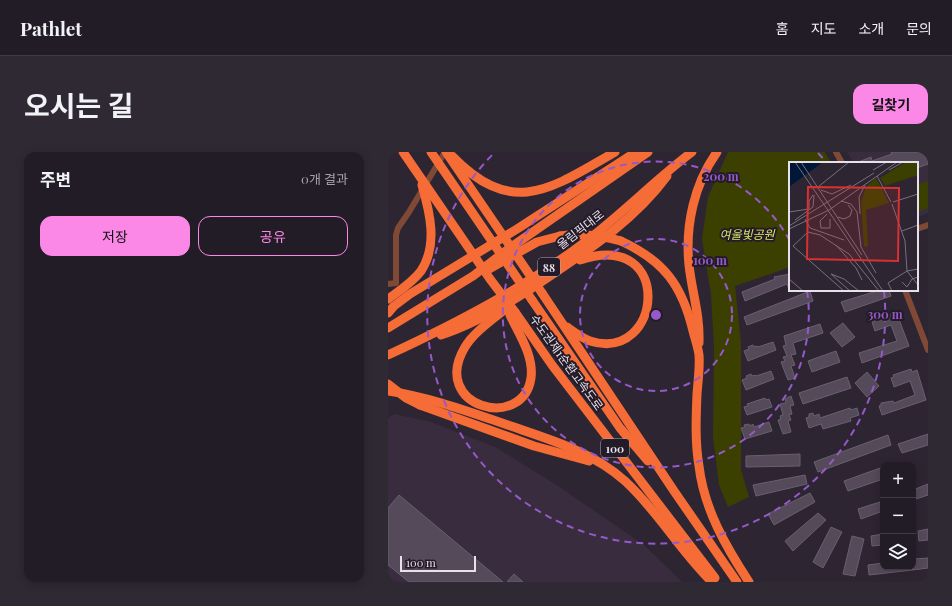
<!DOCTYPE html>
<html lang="ko">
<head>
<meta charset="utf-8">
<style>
  :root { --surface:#221c26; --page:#2e2932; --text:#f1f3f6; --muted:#a2a1a7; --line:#3f3a43; --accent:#fb87e6 }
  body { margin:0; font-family:"Playfair Display","Noto Sans KR",serif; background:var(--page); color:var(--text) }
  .controls { position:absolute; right:12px; bottom:12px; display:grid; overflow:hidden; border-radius:8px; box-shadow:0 2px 10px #0003 }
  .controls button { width:36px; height:36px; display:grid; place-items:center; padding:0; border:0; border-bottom:1px solid var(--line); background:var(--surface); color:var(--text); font:20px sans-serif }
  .scale { position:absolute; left:12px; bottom:10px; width:76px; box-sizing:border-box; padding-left:4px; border:2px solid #e7e1ea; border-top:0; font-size:11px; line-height:14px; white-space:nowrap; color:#e7e1ea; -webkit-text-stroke:3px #241b29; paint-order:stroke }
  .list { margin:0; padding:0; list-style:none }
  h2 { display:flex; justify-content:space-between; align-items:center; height:52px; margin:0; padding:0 16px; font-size:17px }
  h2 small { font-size:13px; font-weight:400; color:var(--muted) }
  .actions { display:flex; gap:8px; padding:12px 16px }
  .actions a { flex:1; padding:9px 0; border:1px solid var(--accent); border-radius:12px; text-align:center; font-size:14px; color:var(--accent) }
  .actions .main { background:var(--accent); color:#111 }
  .icon { flex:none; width:22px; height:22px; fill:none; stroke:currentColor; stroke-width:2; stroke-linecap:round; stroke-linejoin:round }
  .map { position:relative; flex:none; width:540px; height:430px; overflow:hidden; border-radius:12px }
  header { display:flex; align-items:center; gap:24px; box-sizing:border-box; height:56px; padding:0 20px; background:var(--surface); border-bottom:1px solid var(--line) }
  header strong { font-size:19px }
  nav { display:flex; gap:22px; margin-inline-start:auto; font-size:14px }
  .intro { display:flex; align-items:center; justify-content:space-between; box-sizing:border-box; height:96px; padding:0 24px }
  h1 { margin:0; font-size:28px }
  .button { padding:10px 18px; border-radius:12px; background:var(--accent); color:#111; font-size:14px; font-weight:700 }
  main { display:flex; gap:24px; padding:0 24px }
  aside { flex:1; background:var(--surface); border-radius:12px; box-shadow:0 2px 10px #0003 }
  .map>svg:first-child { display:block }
</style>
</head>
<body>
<header>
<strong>Pathlet</strong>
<nav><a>홈</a><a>지도</a><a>소개</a><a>문의</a></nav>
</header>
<div class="intro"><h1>오시는 길</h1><a class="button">길찾기</a></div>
<main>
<aside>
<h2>주변<small>0개 결과</small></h2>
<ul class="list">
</ul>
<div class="actions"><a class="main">저장</a><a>공유</a></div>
</aside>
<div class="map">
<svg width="540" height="430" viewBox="0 0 540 430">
  <rect width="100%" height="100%" fill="#2e2533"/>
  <g fill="#3a2c3f">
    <path d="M459,0H540V61L529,65V11H466Z"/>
    <path d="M6,262L43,270L107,295L170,334L256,393L294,430H0V266Z"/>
  </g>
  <g fill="#3b4000">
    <path d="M340,0H437L443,11H402V115L347,134L353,192V318L361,345L340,355L331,333L325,285L326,195L323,142L314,87L320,45Z"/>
    <path d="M540,29V56L529,60V33Z"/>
  </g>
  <g fill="#554a5a" stroke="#6a5f6f">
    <path d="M503,0H540V12L529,16V11H468L483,5L484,9L504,2Z"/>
    <path d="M402,122V140L399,132L357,149L354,140L387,127L386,125Z"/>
    <path d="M492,138H501L503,144L457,160L453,150Z"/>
    <path d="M422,139L425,149L359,173L356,165Z"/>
    <path d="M505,161V163L509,162L521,194L474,211L471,201L509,189L503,173L487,179L484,170Z"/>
    <path d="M455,171L467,185L454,195L442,181Z"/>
    <path d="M432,172L435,181L405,191L408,202L403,203L407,213L403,214L407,226L400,228L393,210L397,209L395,205L399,204L395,194L398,193L396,184Z"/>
    <path d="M385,190L388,198L360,209L356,199L361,197L360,195L365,193L366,195L369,194L370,195Z"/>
    <path d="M448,199L452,210L424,220L420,209Z"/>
    <path d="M523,217L524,220L529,218L538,248L494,263L491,254L493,253V251L505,249L506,251L527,243L522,229L506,235L503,226L506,225L505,223Z"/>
    <path d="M383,219L386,227L358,238L354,228L359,226L358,224L363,222L364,224L367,223L368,224Z"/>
    <path d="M479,220L491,234L479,245L467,231Z"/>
    <path d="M459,225L463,236L415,252L411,241Z"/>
    <path d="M403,244L406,253L402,254L404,262L401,263L403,268L400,269L403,280L395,282L390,268L393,267L392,264L395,263L392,252L398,251L397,247Z"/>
    <path d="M377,246L378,248L381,247L384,255L359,263L356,255L360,254L359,252Z"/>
    <path d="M462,256L463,258L469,256L471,263L462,266L463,269L435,277L433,272L421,276L418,266L421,265V262L425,261L426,264L431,262L432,266Z"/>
    <path d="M381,270L384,279L357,287L353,276L357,275L356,273L361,272L362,274L365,272L366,275Z"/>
    <path d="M540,282V293L514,301L510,292Z"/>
    <path d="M500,283L503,293L430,320L426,310Z"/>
    <path d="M412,302V314L358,315V304Z"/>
    <path d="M495,315V327L460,339L456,329Z"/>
    <path d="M417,323L419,332L368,344L365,333Z"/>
    <path d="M540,332V343L528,347L525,338Z"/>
    <path d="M422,341L427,350L386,373L380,362Z"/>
    <path d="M11,343L115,430H21L0,413V356Z"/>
    <path d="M495,349V359L473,367L470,357Z"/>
    <path d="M430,361L438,368L405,399L397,389Z"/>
    <path d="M443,375L454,380L435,416L425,410Z"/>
    <path d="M540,377V388L531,389L530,379Z"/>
    <path d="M495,382V393L484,394L483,384Z"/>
    <path d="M464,384L476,387L467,424L455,422Z"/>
    <path d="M540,406V416L525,418V407Z"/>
    <path d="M495,411V415H525V418L481,423L480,413Z"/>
    <path d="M126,422L135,430H119Z"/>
  </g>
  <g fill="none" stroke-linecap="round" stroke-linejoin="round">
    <g stroke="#804935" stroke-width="6">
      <path d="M448,0L454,11"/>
      <path d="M529,77L540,73"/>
      <path d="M0,132L8,131V83L10,76L21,60L57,0"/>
      <path d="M517,138L540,198"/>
    </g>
    <g stroke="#f56c36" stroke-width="9">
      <path d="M64,4C125,67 164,36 227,0"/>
      <path d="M233,89C276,109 294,133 305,179C307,187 310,195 311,203C312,215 310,229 309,242C308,266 307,291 311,314C316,357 338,395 361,430"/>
      <path d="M101,117L149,90L172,84"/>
      <path d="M154,141L286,339L349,430"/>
      <path d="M144,148L232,276L260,309"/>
      <path d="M117,157C103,169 86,180 77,195C41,255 135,280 143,226C146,204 131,182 122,163"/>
      <path d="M127,160L164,213L327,426"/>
      <path d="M0,161L6,154L22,142L129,77L248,0"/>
      <path d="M179,175C186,180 194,186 202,189C275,212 287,76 192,108"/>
      <path d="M0,176L85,124L119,98L260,0"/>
      <path d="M53,183C91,171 130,146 162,124C205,95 248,66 279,24"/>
      <path d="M311,191C312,161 304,141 301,113C297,74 306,32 329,0"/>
      <path d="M0,203C69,171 136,136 197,90C234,62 267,28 304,0"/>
      <path d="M0,239C40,245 76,258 114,271C156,286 203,298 237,329C270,359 292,399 324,430"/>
      <path d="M32,253L146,294L201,309"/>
    </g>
    <g stroke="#f56c36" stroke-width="9">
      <path d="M15,0L102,127L127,160"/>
      <path d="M43,0L144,148"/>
      <path d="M58,0L154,141"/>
      <path d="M172,84C194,81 212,83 233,89"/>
      <path d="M0,147C11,139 24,131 33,119C50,93 42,61 34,33"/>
      <path d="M0,232L18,246L32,253"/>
    </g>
  </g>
  <g fill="none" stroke="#9659ca" stroke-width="2" stroke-dasharray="7 5">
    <circle cx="268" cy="163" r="76"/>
    <path d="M419 139A153 153 0 1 1 402 89"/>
    <path d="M430 1A229 229 0 0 1 438 10M496 139A229 229 0 1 1 106 1"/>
  </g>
  <g text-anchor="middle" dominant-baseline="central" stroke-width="4" stroke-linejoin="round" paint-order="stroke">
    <g fill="#241b29" stroke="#aca6b0" stroke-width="1">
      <rect x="150" y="106" width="22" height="18" rx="3"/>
      <rect x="213" y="287" width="28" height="18" rx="3"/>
    </g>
    <g font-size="11" font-weight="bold" fill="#e7e1ea">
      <text x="161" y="115">88</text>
      <text x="227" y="296">100</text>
    </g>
    <g font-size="12" fill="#e7e1ea" stroke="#241b29">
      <text transform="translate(192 77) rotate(-38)">올림픽대로</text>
      <text transform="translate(179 210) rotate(54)">수도권제1순환고속도로</text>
    </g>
    <g font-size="12" font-style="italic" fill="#d7e566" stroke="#241b29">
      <text x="359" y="82">여울빛공원</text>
    </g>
  </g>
  <g transform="translate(401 10)">
    <rect width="129" height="129" fill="#2e2533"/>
    <path d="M117,0H129V13L96,24L91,16ZM87,16L100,41L77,48L79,84L75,85L72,40L77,25Z" fill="#3b4000"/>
    <path d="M0,0H34L0,25Z" fill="#001738"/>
    <path fill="none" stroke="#78707c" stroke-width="1" d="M6,0L94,129M12,0L73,93M84,8L98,0M100,8L114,0M88,14L102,40M29,25L60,0M32,28L43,32L62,23M52,39L62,42L68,50L72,85L87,111M104,40L129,32M103,42L116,79L118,109L129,123M0,50L20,47V39L24,33M38,52L31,59L32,66H41V57M71,52L70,35L76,23M49,55L55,57L61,54L63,48L59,43M16,57L21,66L55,78M6,58L24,45L25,33M0,64L85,11M0,67L40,48L108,0M113,69L129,63M47,83L67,106L73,118M0,117L14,129M113,120L118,125L123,117L129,115M55,129L4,84L19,70L31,73L60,92L90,129M61,129L42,112L55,117L70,129M103,129L99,121L118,109L129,107"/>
    <path fill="#d73132" fill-opacity="0.15" stroke="#d73132" stroke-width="2" d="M19,25L110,26L109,99L18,97Z"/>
    <rect width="129" height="129" fill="none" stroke="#e7e1ea" stroke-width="2"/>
  </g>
  <circle cx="268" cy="163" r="6" fill="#9659ca" stroke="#241b29" stroke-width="2"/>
  <g font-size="12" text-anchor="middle" font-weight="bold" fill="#9659ca" stroke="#241b29" stroke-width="4" stroke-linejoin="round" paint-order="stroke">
    <text x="333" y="29">200 m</text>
    <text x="322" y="113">100 m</text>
    <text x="497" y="167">300 m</text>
  </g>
</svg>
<div class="controls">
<button>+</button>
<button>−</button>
<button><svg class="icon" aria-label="layers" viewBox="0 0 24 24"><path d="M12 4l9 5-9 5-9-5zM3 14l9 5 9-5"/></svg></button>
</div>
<div class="scale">100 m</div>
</div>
</main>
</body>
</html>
